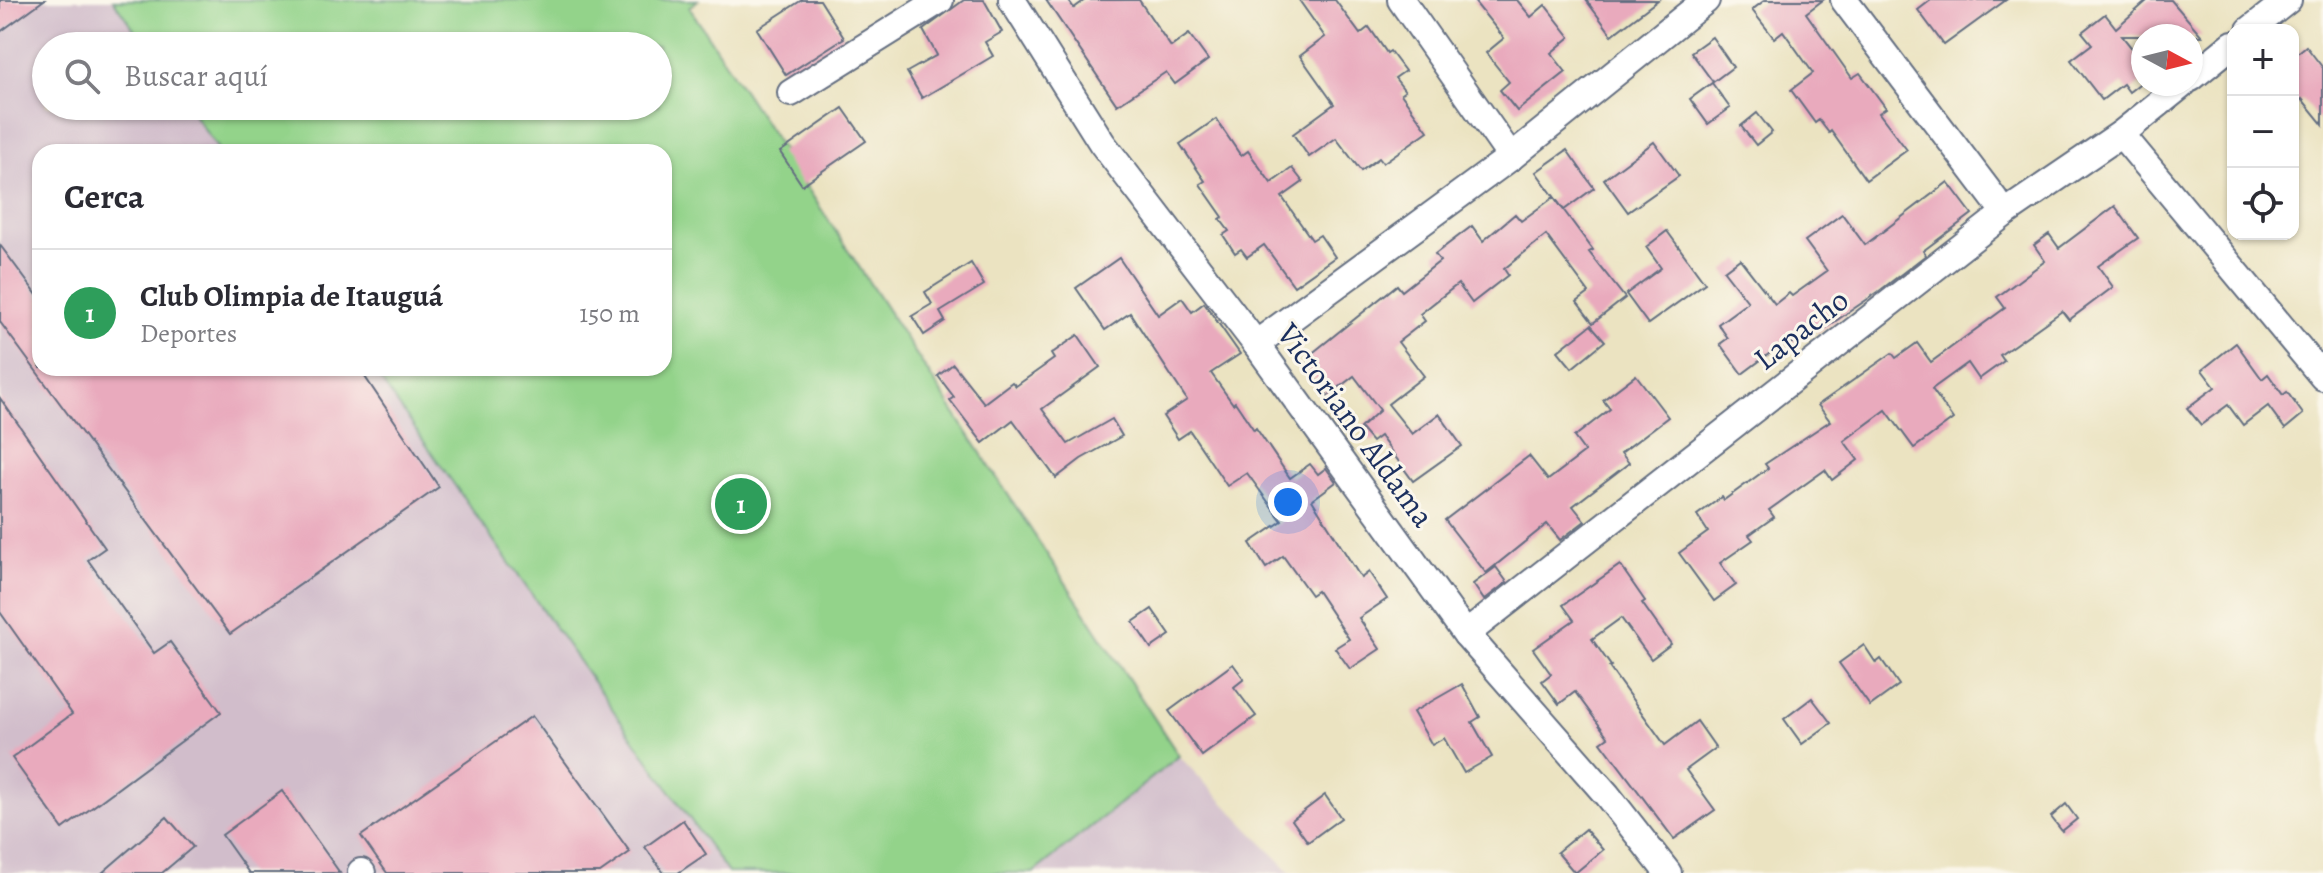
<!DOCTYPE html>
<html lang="es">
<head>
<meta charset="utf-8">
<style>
  :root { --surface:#fff; --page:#f2f2f3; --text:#2b2b33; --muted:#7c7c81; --line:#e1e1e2; --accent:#1f6fb2 }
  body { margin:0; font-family:Alegreya,serif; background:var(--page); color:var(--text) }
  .controls { position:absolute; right:24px; top:24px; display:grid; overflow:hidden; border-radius:16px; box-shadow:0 2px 6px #0004 }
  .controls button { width:72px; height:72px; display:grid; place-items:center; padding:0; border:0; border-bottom:2px solid var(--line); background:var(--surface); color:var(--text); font:40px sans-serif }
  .compass { position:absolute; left:2131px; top:24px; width:72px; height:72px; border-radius:50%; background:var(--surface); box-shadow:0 2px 6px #0004; rotate:97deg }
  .you { position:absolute; left:1288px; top:502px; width:28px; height:28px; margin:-20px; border:6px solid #fff; border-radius:50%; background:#1a73e8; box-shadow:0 0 0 12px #1a73e833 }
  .badge { display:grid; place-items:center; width:52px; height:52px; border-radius:50%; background:var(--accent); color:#fff; font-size:26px; font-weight:700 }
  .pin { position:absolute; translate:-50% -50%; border:4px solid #fff; box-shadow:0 2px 8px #0006 }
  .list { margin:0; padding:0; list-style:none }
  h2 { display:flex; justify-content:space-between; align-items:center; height:104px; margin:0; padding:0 32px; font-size:34px }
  h2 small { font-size:26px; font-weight:400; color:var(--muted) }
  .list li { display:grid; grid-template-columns:52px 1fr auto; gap:24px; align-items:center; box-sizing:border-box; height:128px; padding:0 32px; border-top:2px solid var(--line) }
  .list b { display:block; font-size:30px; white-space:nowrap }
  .list p { margin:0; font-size:26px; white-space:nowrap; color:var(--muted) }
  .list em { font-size:26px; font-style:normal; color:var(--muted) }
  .icon { flex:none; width:44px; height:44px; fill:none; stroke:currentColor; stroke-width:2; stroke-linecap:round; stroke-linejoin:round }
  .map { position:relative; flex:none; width:2323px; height:873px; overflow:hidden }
  .search { position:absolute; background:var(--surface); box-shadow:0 2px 6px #0004; left:32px; top:32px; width:640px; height:88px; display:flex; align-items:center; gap:20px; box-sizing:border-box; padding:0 28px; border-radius:44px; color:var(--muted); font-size:30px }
  .panel { position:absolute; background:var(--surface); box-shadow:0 2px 6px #0004; left:32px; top:144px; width:640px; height:232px; border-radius:24px }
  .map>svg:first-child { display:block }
</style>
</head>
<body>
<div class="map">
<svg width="2323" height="873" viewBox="0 0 2323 873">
  <rect width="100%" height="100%" fill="#fbf7ec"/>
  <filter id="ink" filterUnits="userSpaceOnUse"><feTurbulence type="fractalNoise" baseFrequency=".0125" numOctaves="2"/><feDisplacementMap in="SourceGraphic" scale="16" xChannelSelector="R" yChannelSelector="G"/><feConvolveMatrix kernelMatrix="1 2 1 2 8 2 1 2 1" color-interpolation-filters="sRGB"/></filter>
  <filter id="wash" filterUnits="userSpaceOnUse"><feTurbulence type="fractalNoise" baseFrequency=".006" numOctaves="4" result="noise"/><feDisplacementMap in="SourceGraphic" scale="32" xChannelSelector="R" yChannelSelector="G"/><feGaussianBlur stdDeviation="1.8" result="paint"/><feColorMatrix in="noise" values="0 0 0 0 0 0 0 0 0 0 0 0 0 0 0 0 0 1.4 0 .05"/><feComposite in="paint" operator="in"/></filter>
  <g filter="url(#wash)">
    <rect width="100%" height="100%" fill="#ebe3c1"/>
    <g fill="#d1bdcb">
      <path d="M0,0H113L146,46H46V106H188L220,152H40V368H372L728,873H0Z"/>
      <path d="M1179,756L1291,873H1033Z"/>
    </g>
    <path fill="#93d38a" stroke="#578174" stroke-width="2" d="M113,0H698L689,7L1179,756L1033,873H728L372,368H664V152H220L188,106H658V46H146Z"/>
    <g id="blocks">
      <g fill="#e9aabd">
        <path d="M0,0H44L0,32Z"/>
        <path d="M802,0H820L844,38L786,75L757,29Z"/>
        <path d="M964,0H984L1002,32L985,42L993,56L922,98L907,72L937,55L923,30Z"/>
        <path d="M1046,0H1068L1074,8L1085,0H1139L1171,47L1189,34L1208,60L1175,84L1166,72L1117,105Z"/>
        <path d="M1299,0H1335L1360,34L1369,27L1387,53L1390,51L1405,71L1395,78L1405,91L1401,94L1428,131L1383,163L1379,158L1361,171L1336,138L1309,157L1293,134L1334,104L1300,56L1325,37Z"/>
        <path d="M1473,0H1517L1531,17L1545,5L1570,37L1551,53L1566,72L1517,111L1500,90L1509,82L1486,53L1504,38Z"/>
        <path d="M1586,0H1658L1612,35Z"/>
        <path d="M1765,0H1823L1806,13L1852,78L1860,73L1886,108L1879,113L1907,150L1866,180L1831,131L1829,133L1819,120L1815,123L1791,90L1813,73L1783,31L1774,38L1752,10Z"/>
        <path d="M1931,0H2006L1944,45L1918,10Z"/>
        <path d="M2148,0H2171L2202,36H2122L2143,62V81L2129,92L2123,84L2102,100L2071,60L2092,44L2082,32L2105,14L2116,28Z"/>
        <path d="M1712,37L1733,67L1713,82L1691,52Z"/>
        <path d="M2306,46L2323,68V125L2302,99L2293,107V57Z"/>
        <path d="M1712,83L1730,108L1708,124L1690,99Z"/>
        <path d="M843,108L866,141L802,185L780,152Z"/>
        <path d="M1757,113L1772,132L1756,145L1741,126Z"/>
        <path d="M1216,119L1241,156L1248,151L1271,183L1292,168L1303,182L1282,197L1312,240L1320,235L1335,257L1294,286L1264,245L1247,257L1241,249L1235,253L1223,235L1229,231L1220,219L1223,217L1200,184L1205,181L1180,144Z"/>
        <path d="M1654,142L1679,176L1628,212L1604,179Z"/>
        <path d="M1567,150L1594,188L1564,210L1536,172Z"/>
        <path d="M1948,182L1972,214L1923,251L1926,255L1878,292L1818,333L1814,327L1788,346L1785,342L1742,374L1720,344L1728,338L1718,324L1748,302L1724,271L1740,259L1775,304L1789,293L1792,296L1827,271L1805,241L1842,214L1865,245Z"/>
        <path d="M1554,197L1593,250L1589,252L1625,298L1593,323L1577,302L1589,293L1546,235L1504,269L1508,275L1472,303L1458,284L1420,314L1425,321L1398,342L1424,376L1388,404L1412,434L1439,414L1462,446L1413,481L1380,436L1372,442L1360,428L1380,410L1354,376L1328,396L1308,370L1310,355L1397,285L1402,291L1440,261L1435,254L1472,226L1483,241L1515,214L1521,221Z"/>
        <path d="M2115,206L2138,238L2098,266L2113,287L2069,320L2062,311L2000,355L2004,361L1979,379L1968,363L1932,389L1953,419L1914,448L1886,410L1844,441L1858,460L1832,480L1825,470L1769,510L1774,517L1749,535L1753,540L1720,563L1736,585L1714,601L1679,553L1708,532L1697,515L1722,497L1724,500L1768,468L1765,464L1830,421L1818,405L1892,353L1896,358L1917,343L1931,362L2005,308L1997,297L2045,261L2034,245L2049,234L2059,248Z"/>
        <path d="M1667,231L1705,283L1648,324L1626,294L1661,268L1646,247Z"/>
        <path d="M0,245L40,299V368H359L439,487L230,634L0,322Z"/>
        <path d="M1119,258L1158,315L1182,298L1192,312L1204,303L1240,354L1211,373L1233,404L1235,402L1254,430L1256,428L1290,478L1310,464L1318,474L1326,468L1336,482L1312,500L1361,578L1369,572L1387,599L1359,618L1380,649L1350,669L1335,648L1349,639L1317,591L1311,595L1283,556L1266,568L1250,543L1282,521L1247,473L1227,486L1190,431L1178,439L1163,416L1187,400L1130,313L1105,330L1076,288Z"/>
        <path d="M971,263L984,285L940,312L945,321L924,335L912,316L932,304L925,292Z"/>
        <path d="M1591,325L1605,341L1572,368L1558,351Z"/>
        <path d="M1078,335L1100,367L1042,409L1068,444L1112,419L1122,436L1081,459L1056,478L1013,420L983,443L950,400L954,397L938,376L953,364L984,403L1012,382L1016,386L1054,359L1051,354Z"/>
        <path d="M2236,343L2262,379L2268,374L2283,395L2287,392L2303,414L2285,429L2268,406L2243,425L2228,405L2201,425L2187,408L2215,387L2202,370Z"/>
        <path d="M1636,375L1668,417L1621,453L1629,463L1573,506L1585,521L1560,540L1547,524L1486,573L1445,520L1529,456L1548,480L1585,452L1574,437L1610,409L1603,400Z"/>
        <path d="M0,398L105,548L88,560L154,653L170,642L221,712L63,829L12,758L72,714L0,612Z"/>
        <path d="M1620,565L1645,601L1642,603L1671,644L1651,659L1621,618L1592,639L1611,666L1609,667L1665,745L1697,721L1716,748L1686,770L1715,810L1674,839L1601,742L1608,737L1575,692L1559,704L1542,681L1551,674L1533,649L1574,620L1563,605Z"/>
        <path d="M1496,567L1507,582L1484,600L1473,584Z"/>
        <path d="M1152,609L1170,635L1151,648L1133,622Z"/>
        <path d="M1864,645L1876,663L1881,659L1899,685L1870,706L1839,663Z"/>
        <path d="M1233,664L1244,679L1234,687L1256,716L1202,756L1169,711Z"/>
        <path d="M1462,684L1480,717L1472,722L1492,757L1464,773L1444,738L1432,745L1413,712Z"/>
        <path d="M1812,698L1831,723L1802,744L1784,719Z"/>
        <path d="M532,716L630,852L600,873H387L361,836Z"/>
        <path d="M282,791L340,873H249L222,835Z"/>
        <path d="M1325,795L1341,818L1308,842L1292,820Z"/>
        <path d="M2066,804L2077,819L2062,831L2051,817Z"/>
        <path d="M167,817L193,847L162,873H102Z"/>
        <path d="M683,820L706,854L678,873H664L645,847Z"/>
        <path d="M1585,829L1603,850L1575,873L1557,852Z"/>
      </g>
    </g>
  </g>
  <g filter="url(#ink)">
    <use href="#blocks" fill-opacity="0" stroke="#646e81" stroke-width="2"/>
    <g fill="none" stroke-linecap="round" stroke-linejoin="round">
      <g stroke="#646e81" stroke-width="30">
        <g id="minor">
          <path d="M1012,0L1102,143L1256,344L1466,634L1607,795L1668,873"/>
          <path d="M1401,0L1511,157"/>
          <path d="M1844,0L2005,213"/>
          <path d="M2250,30L2288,0"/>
          <path d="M2191,78L2233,44"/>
          <path d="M791,93L940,0"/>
          <path d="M2121,134L2323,377"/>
          <path d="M1256,344L1511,157L1706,0"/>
          <path d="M1466,634L2005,213L2121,134L2183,84"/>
          <path d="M361,872L362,873"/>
        </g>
      </g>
      <use href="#minor" stroke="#fff" stroke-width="26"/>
    </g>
  </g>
  <g text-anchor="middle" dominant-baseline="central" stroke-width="6" stroke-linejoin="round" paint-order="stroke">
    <g font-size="32" fill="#1b2f5e" stroke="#fbf7ec">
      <text transform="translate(1801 329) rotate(-38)">Lapacho</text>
      <text transform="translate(1356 425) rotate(54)">Victoriano Aldama</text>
    </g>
  </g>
</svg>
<div class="controls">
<button>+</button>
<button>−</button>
<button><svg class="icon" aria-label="locate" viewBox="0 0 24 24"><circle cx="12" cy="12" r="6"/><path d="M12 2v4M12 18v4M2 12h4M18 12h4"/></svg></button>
</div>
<svg class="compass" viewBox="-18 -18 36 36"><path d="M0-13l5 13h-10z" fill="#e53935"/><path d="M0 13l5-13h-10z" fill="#7c7c81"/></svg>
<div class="you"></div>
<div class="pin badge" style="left:741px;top:504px;background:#2e9e5b">1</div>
<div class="search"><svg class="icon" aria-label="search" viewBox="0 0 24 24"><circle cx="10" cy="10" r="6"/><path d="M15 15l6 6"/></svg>Buscar aquí</div>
<section class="panel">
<h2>Cerca<small></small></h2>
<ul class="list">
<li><span class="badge" style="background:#2e9e5b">1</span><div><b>Club Olimpia de Itauguá</b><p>Deportes</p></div><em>150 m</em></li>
</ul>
</section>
</div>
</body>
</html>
